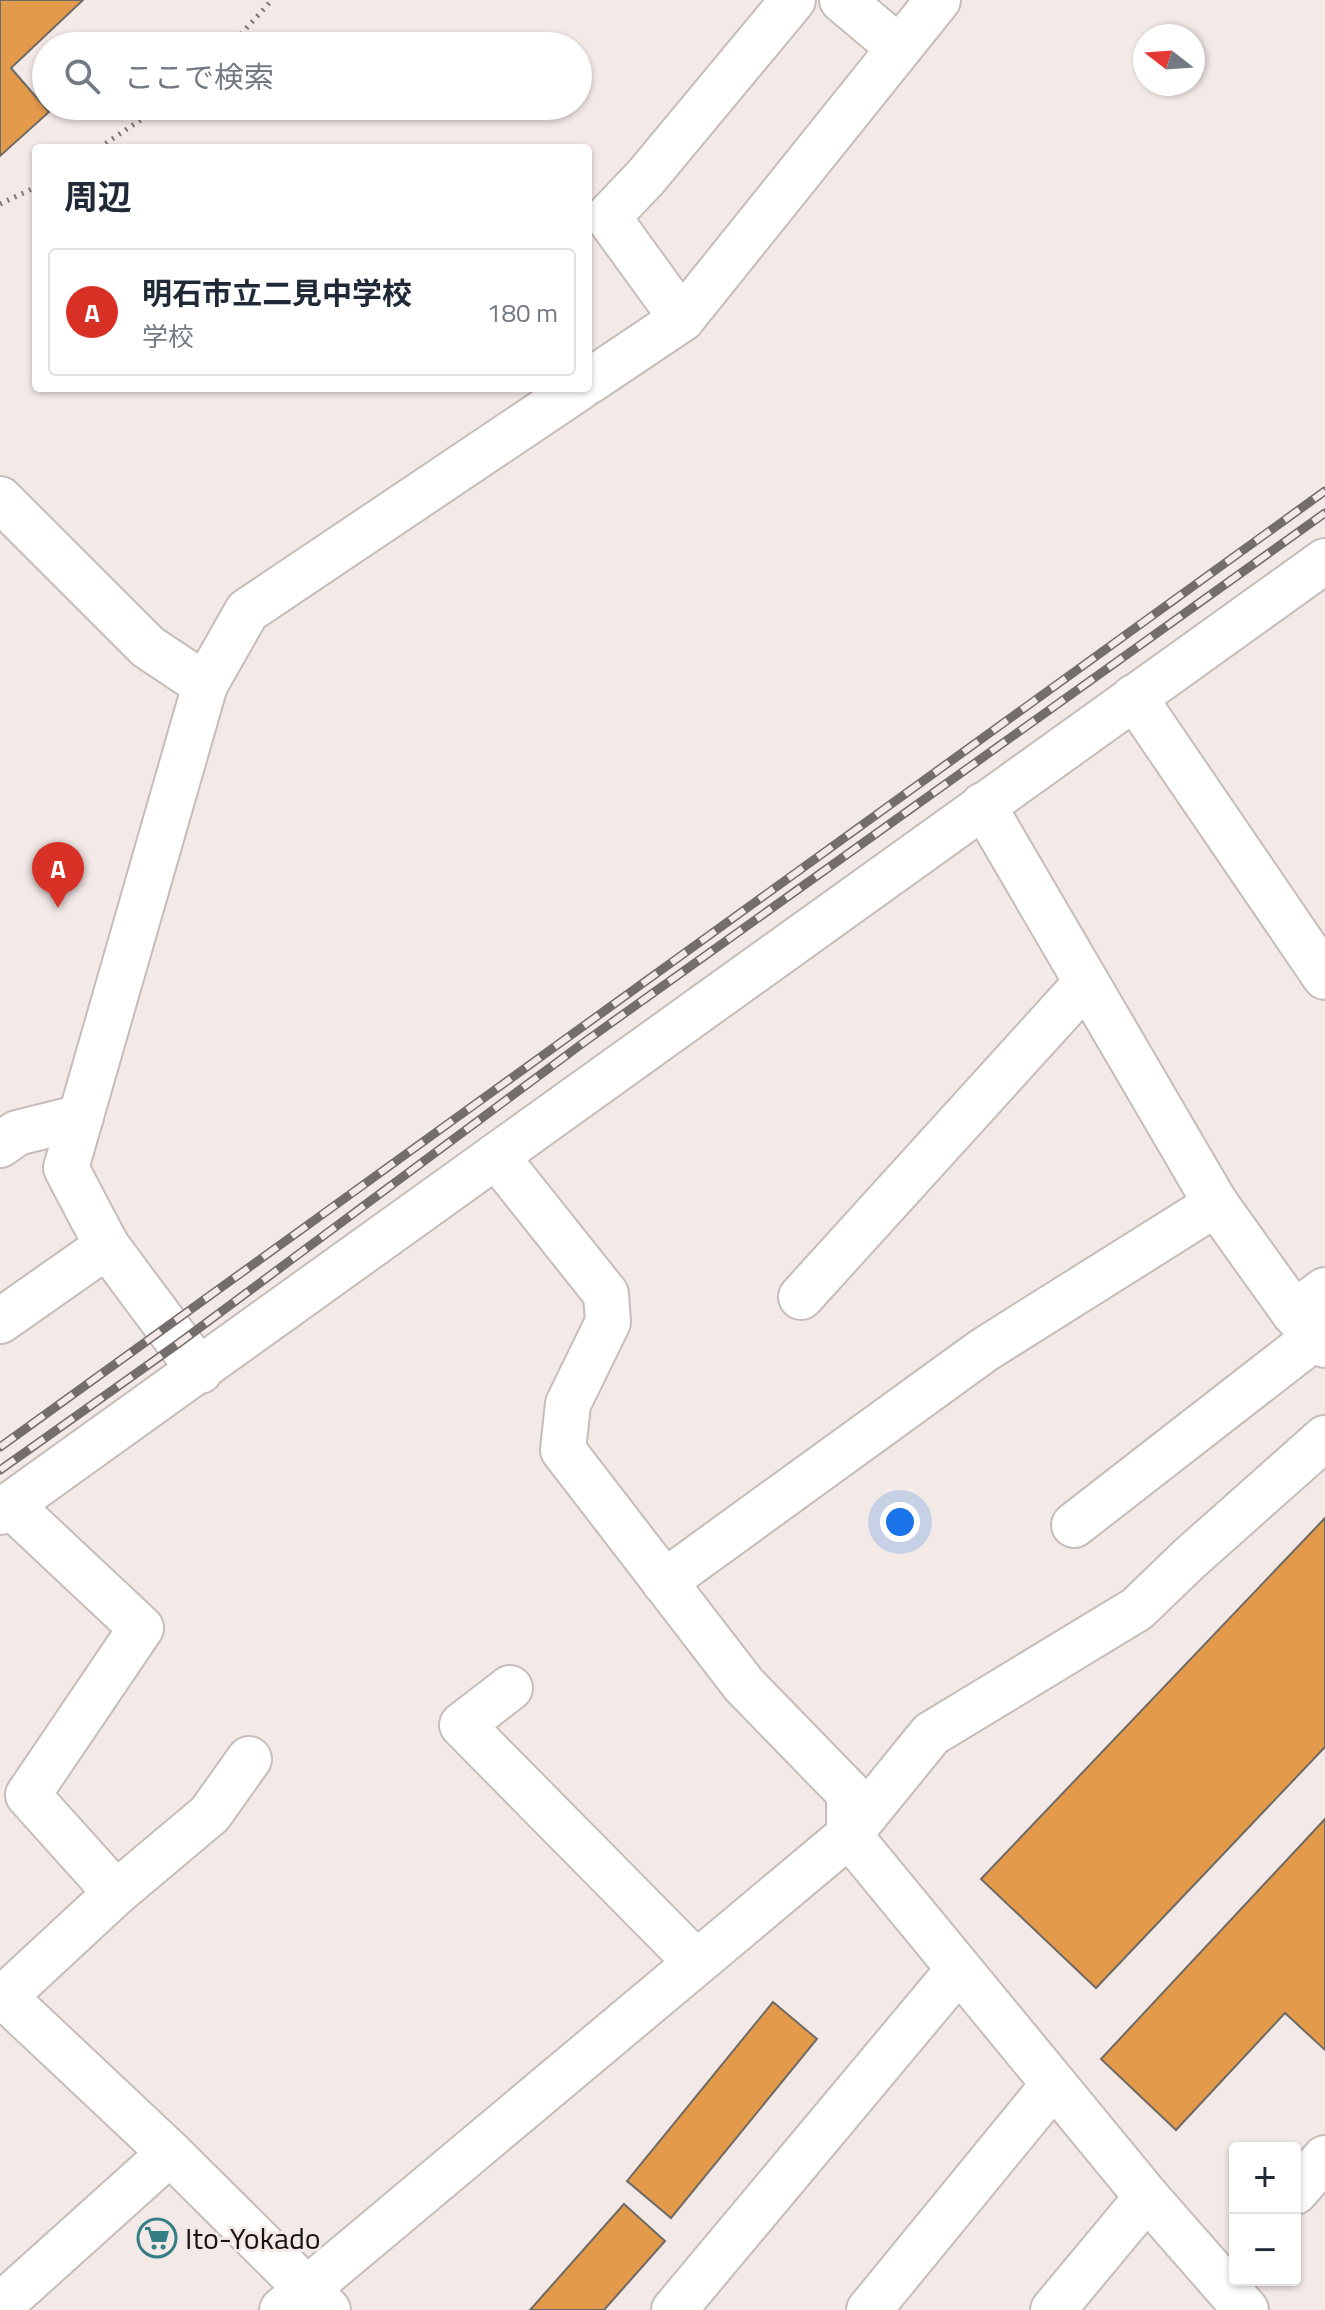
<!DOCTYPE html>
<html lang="ja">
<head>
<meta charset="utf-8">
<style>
  :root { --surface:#fff; --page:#f2f2f3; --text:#1f2937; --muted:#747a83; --line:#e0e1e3; --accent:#d93025 }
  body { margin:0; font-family:"Titillium Web","Noto Sans JP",sans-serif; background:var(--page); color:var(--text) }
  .controls { position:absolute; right:24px; bottom:24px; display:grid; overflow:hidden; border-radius:8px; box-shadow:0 2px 6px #0004 }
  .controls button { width:72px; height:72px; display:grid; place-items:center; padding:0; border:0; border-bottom:2px solid var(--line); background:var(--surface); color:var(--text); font:40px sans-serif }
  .compass { position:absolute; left:1133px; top:24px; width:72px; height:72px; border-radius:50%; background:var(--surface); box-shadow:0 2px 6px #0004; rotate:287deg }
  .you { position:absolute; left:900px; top:1522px; width:28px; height:28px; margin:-20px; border:6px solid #fff; border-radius:50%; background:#1a73e8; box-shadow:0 0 0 12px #1a73e833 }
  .badge { display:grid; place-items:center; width:52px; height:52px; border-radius:50%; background:var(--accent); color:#fff; font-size:26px; font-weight:700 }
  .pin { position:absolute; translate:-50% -66px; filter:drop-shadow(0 2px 4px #0008) }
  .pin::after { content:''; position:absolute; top:42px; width:28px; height:24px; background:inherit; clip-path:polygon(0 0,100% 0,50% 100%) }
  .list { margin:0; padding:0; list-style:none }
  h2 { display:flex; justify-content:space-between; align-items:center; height:104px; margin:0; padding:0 32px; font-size:34px }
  h2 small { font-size:26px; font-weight:400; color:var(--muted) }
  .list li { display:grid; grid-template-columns:52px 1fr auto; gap:24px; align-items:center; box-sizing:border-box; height:128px; margin:0 16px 16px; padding:0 16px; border:2px solid var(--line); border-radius:8px }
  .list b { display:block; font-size:30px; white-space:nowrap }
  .list p { margin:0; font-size:26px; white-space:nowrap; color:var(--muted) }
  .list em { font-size:26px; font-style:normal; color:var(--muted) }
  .icon { flex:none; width:44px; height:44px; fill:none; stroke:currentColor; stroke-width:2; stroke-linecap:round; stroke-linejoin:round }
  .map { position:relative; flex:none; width:1325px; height:2310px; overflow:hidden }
  .search { position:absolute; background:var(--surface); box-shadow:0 2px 6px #0004; left:32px; top:32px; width:560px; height:88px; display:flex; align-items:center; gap:20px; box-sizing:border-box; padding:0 28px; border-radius:44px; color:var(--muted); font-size:30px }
  .panel { position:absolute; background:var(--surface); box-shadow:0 2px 6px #0004; left:32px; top:144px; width:560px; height:248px; border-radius:8px }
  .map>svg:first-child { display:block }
</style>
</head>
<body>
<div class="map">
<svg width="1325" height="2310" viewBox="0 0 1325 2310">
  <rect width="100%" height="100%" fill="#f3e9e7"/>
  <g fill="#e39a4b" stroke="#6f6a64" stroke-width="2">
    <path d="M0,0H83L11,68L49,112L0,156Z"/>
    <path d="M1325,1518V1747L1096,1988L981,1879Z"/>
    <path d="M1325,1819V2050L1285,2013L1176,2130L1101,2059Z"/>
    <path d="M773,2002L817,2039L671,2218L627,2181Z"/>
    <path d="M624,2204L665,2241L604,2310H530Z"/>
  </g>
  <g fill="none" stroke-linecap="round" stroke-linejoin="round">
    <g stroke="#c6bdbb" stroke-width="48">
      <g id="minor">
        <path d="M842,0L899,48"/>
        <path d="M682,319L608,217L646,177L793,0"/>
        <path d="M588,382L682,319L938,0"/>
        <path d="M0,499L148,647L205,685"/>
        <path d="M1134,697L1325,977"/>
        <path d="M983,805L1216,1204L1294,1313L1325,1345"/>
        <path d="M0,1145L17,1133L81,1117"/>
        <path d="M496,1156L606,1294L608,1322L568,1404L563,1450L744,1685L849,1793V1835L1147,2197L1246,2310"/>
        <path d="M801,1297L1086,983"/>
        <path d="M1294,1313L1325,1290"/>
        <path d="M0,1321L107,1246"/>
        <path d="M200,1371L107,1246L66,1168L205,685L247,611L579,388"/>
        <path d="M0,1512L1325,561"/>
        <path d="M1074,1525L1317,1336"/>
        <path d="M664,1582L984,1350L1216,1204"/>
        <path d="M510,1688L462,1725L696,1962"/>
        <path d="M116,1893L210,1814L249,1759"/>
        <path d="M0,1993L170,2153L328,2310"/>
        <path d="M4,1997L116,1893L28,1795L141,1628L10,1505"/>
        <path d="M1295,2192L1325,2158"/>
        <path d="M0,2306L170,2153"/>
        <path d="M282,2310L849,1835L931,1734L1137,1609L1190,1558L1325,1438"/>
        <path d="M674,2310L959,1969"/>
        <path d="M869,2310L1054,2084"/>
        <path d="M1053,2310L1147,2197"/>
      </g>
    </g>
    <g stroke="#7d7675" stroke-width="5" stroke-dasharray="2 6" stroke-linecap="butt">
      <path d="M230,46L272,0"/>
      <path d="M99,148L161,106"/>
      <path d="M0,204L36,187"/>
    </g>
    <use href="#minor" stroke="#fff" stroke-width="44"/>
    <g stroke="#736d6c" stroke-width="9">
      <g id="rail">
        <path d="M0,1447L1325,491"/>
        <path d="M0,1470L179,1343L583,1043L1325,513"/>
      </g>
    </g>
    <use href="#rail" stroke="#f3e9e7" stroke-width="6" stroke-dasharray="18" stroke-linecap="butt"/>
  </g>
  <defs>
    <g id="supermarket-ring" transform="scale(2)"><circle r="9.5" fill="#f3e9e7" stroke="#367e85" stroke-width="1.5"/><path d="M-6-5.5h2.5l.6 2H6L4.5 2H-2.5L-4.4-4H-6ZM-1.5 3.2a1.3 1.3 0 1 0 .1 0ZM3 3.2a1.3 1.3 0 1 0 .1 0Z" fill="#367e85"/></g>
  </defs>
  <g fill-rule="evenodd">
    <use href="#supermarket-ring" x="157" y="2238"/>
  </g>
  <g text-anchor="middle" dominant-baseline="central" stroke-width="6" stroke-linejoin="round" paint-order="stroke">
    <g font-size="30" fill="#161312" stroke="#f3e9e7" text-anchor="start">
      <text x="185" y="2238">Ito-Yokado</text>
    </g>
  </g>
</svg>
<div class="controls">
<button>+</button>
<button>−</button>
</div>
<svg class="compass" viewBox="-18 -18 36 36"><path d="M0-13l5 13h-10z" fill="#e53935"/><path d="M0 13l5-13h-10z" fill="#747a83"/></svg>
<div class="you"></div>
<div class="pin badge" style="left:58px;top:908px">A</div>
<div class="search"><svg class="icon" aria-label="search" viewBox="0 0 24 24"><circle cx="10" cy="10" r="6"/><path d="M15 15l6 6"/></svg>ここで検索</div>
<section class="panel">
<h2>周辺<small></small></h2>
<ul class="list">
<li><span class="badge">A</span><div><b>明石市立二見中学校</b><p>学校</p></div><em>180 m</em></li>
</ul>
</section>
</div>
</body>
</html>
